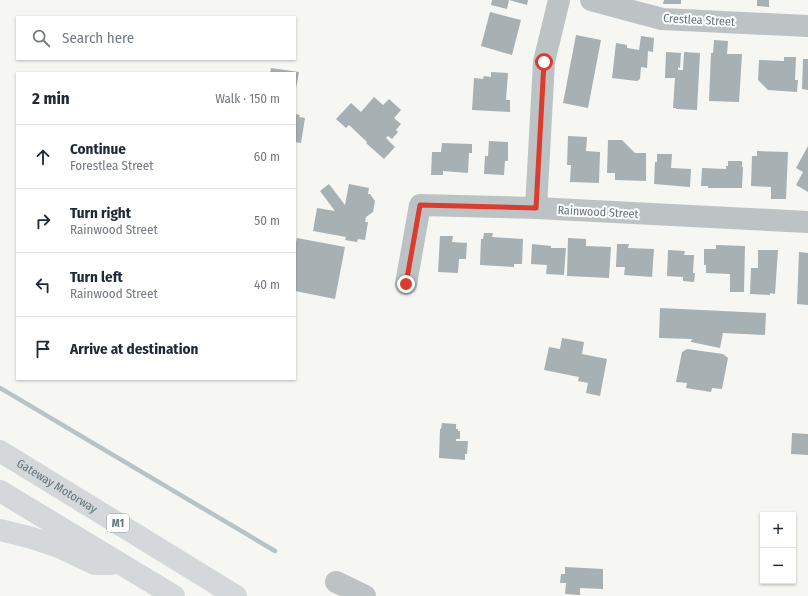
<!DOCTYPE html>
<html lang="en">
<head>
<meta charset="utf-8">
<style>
  :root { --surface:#fff; --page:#f6f6f7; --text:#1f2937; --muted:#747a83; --line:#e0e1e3 }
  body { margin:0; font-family:"Fira Sans Condensed",sans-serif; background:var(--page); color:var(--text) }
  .controls { position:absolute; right:12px; bottom:12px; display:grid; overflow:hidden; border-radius:0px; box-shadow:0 1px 3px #0004 }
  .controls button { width:36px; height:36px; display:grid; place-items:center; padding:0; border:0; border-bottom:1px solid var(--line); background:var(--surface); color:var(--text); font:20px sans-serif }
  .stop { position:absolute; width:12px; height:12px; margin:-9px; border:3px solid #d93d30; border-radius:50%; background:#fff }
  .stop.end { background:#d93d30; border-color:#fff; box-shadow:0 1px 4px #0008 }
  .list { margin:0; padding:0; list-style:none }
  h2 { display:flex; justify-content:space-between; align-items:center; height:52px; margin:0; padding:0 16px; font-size:17px }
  h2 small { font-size:13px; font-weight:400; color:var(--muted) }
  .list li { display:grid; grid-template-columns:26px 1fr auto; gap:12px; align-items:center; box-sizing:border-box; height:64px; padding:0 16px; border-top:1px solid var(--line) }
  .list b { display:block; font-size:15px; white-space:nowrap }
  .list p { margin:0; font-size:13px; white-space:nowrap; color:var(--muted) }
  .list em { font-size:13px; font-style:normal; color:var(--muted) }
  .icon { flex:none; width:22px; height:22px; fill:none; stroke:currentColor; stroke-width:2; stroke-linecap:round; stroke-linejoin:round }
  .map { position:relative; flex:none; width:808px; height:596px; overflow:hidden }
  .search { position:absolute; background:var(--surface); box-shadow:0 1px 3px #0004; left:16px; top:16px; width:280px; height:44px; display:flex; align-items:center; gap:10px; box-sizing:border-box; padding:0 14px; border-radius:0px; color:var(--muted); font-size:15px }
  .panel { position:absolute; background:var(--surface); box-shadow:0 1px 3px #0004; left:16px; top:72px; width:280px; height:308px; border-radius:0px }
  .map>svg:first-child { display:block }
</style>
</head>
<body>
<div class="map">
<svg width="808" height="596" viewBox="0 0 808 596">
  <rect width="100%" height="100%" fill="#f6f6f3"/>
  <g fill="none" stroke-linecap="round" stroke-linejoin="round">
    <path stroke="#b7c4c7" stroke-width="4.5" d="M0,388L275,551"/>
  </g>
  <g fill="#a7b0b3">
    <path d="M492,0H509L507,9L491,5Z"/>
    <path d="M509,0H528L527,5Z"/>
    <path d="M664,0H681V4H663Z"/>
    <path d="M757,0H769V7L757,6Z"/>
    <path d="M490,12L521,20L512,55L481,46Z"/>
    <path d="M576,35L601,40L588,108L563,103Z"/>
    <path d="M641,36L654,38L653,52L648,51L647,68L641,67L640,79L637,81L612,78L616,43L627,45V48L639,50Z"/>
    <path d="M714,40L728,41L727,54H742L739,102L709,101L711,53H713Z"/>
    <path d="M666,52L681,53L680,68L678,67V70H683L684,52L700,53L697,110L676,109V108H673L675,78H665Z"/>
    <path d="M784,57H796L795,80H798L797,92L768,90L758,80L759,60L784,61Z"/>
    <path d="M803,59H808V90L802,89Z"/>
    <path d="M271,68L299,72L296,88L295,73H270Z"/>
    <path d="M491,72L508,73L506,100H510V112L472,110L474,78L483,79L484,76L491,77Z"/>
    <path d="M374,97L383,105L389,99L401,110L394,118L401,124L396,130L398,132L392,139L388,136L386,138L395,147L384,159L366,143L367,142L349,125L346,128L336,119L351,103L361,112Z"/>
    <path d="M295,114L300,115L299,117L305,118L301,143L295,142Z"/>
    <path d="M568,136L587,137L586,151L600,152L599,183L570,182L571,165H567Z"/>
    <path d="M608,140H622L635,153H646V181L615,180V173H607Z"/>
    <path d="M489,141L508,142V161H505L504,175L484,174L485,156H488Z"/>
    <path d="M442,143L472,144V153H469L468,173L443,171V175H431L432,152H441Z"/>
    <path d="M808,146V192L796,185L803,172L796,168Z"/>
    <path d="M757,151L788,152L786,199H771V187L751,186L752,156H757Z"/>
    <path d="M657,154H672L671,168L691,169L690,187L654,184L655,162H657Z"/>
    <path d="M728,161H742V167H743L742,188H708V186H701L702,168L726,169V166H728Z"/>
    <path d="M329,184L345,205L349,184L369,188L368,194H370L375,201L373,212L366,217L365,222H368L365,240L358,239L357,242L345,240L346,237L313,231L317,208L335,211L320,191Z"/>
    <path d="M484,233H493L492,237L523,239L522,264H514V267L480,265L481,239H483Z"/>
    <path d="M440,236H453L452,242L467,243L466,259H459L458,273L438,272Z"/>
    <path d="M297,238L345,247L335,299L295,291V246Z"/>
    <path d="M568,238L586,239V246L611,247L609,278L567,276Z"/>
    <path d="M532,244L551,246V248H566L564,275L546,274L547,265L531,264Z"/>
    <path d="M617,244H629L628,248L654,249L652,277L624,275L625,267H616Z"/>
    <path d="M716,245L745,246L744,292H730V274L706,273V265H704V249H716Z"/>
    <path d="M668,250L685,251L684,255H694L693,273H695L694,282L683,281V277L667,276Z"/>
    <path d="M758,250H778L775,294L770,293V295L750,294L751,268H758Z"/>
    <path d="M799,252L808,253V305L797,304Z"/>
    <path d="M660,308L766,313L765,335L723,333L720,348L691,342L692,339L659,338Z"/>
    <path d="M562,338L584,342L582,354L607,359L600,396L586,393L588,383L578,381L579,377L544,370L549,347L560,349Z"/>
    <path d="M687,349L723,354L728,358L722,389L712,388L711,392L686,388L687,383L676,382L682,352Z"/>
    <path d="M442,423L456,424V429H458V431H460V439H456V441H468L467,454H465V460L439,458L440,429H441Z"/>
    <path d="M792,433L808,434V455L791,454Z"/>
    <path d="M565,567L603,569V589L580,588V595L565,594L566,583H560L561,574H565Z"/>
  </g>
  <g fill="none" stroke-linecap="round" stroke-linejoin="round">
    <g stroke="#bdc3c5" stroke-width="22">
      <path d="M591,0L662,19L808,26"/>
      <path d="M536,208L544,62L559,0"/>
      <path d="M406,284L420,205L536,208L808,222"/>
      <path d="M336,582L365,596"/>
    </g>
    <g stroke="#d4d8da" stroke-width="22">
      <path id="s1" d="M0,451L236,596"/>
      <path d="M0,491L174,596"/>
      <path d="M0,530L32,538L59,547L95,564H111"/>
    </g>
  </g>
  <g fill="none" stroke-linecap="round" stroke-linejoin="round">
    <path stroke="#d93d30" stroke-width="5" d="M406,284L420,205L536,208L544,62"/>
  </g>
  <g text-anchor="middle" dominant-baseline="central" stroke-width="4" stroke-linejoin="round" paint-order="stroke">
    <rect fill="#fff" stroke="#929ea3" stroke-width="1" x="107" y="514" width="22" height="18" rx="3"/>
    <g font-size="11" font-weight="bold" fill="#63757c">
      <text x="118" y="523">M1</text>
    </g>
    <g font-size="12" fill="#63757c" stroke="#fff">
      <text transform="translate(699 20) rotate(3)">Crestlea Street</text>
      <text transform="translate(598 212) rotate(3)">Rainwood Street</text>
      <text stroke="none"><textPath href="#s1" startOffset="67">Gateway Motorway</textPath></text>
    </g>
  </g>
</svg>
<div class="controls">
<button>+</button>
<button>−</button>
</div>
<div class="stop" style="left:544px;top:62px"></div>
<div class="stop end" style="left:406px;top:284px"></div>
<div class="search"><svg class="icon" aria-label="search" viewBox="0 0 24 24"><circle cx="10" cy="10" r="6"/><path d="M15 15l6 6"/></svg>Search here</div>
<section class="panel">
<h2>2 min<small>Walk · 150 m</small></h2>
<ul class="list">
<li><svg class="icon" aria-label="ahead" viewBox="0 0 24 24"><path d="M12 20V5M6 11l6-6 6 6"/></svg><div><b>Continue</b><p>Forestlea Street</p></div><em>60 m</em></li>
<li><svg class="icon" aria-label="right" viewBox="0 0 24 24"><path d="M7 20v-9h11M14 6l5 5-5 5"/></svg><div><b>Turn right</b><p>Rainwood Street</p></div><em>50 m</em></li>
<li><svg class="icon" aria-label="left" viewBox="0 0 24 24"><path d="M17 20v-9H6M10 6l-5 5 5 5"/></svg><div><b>Turn left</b><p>Rainwood Street</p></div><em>40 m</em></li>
<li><svg class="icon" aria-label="arrive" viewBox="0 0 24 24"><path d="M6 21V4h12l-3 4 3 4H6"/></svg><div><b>Arrive at destination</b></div></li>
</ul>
</section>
</div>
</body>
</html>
